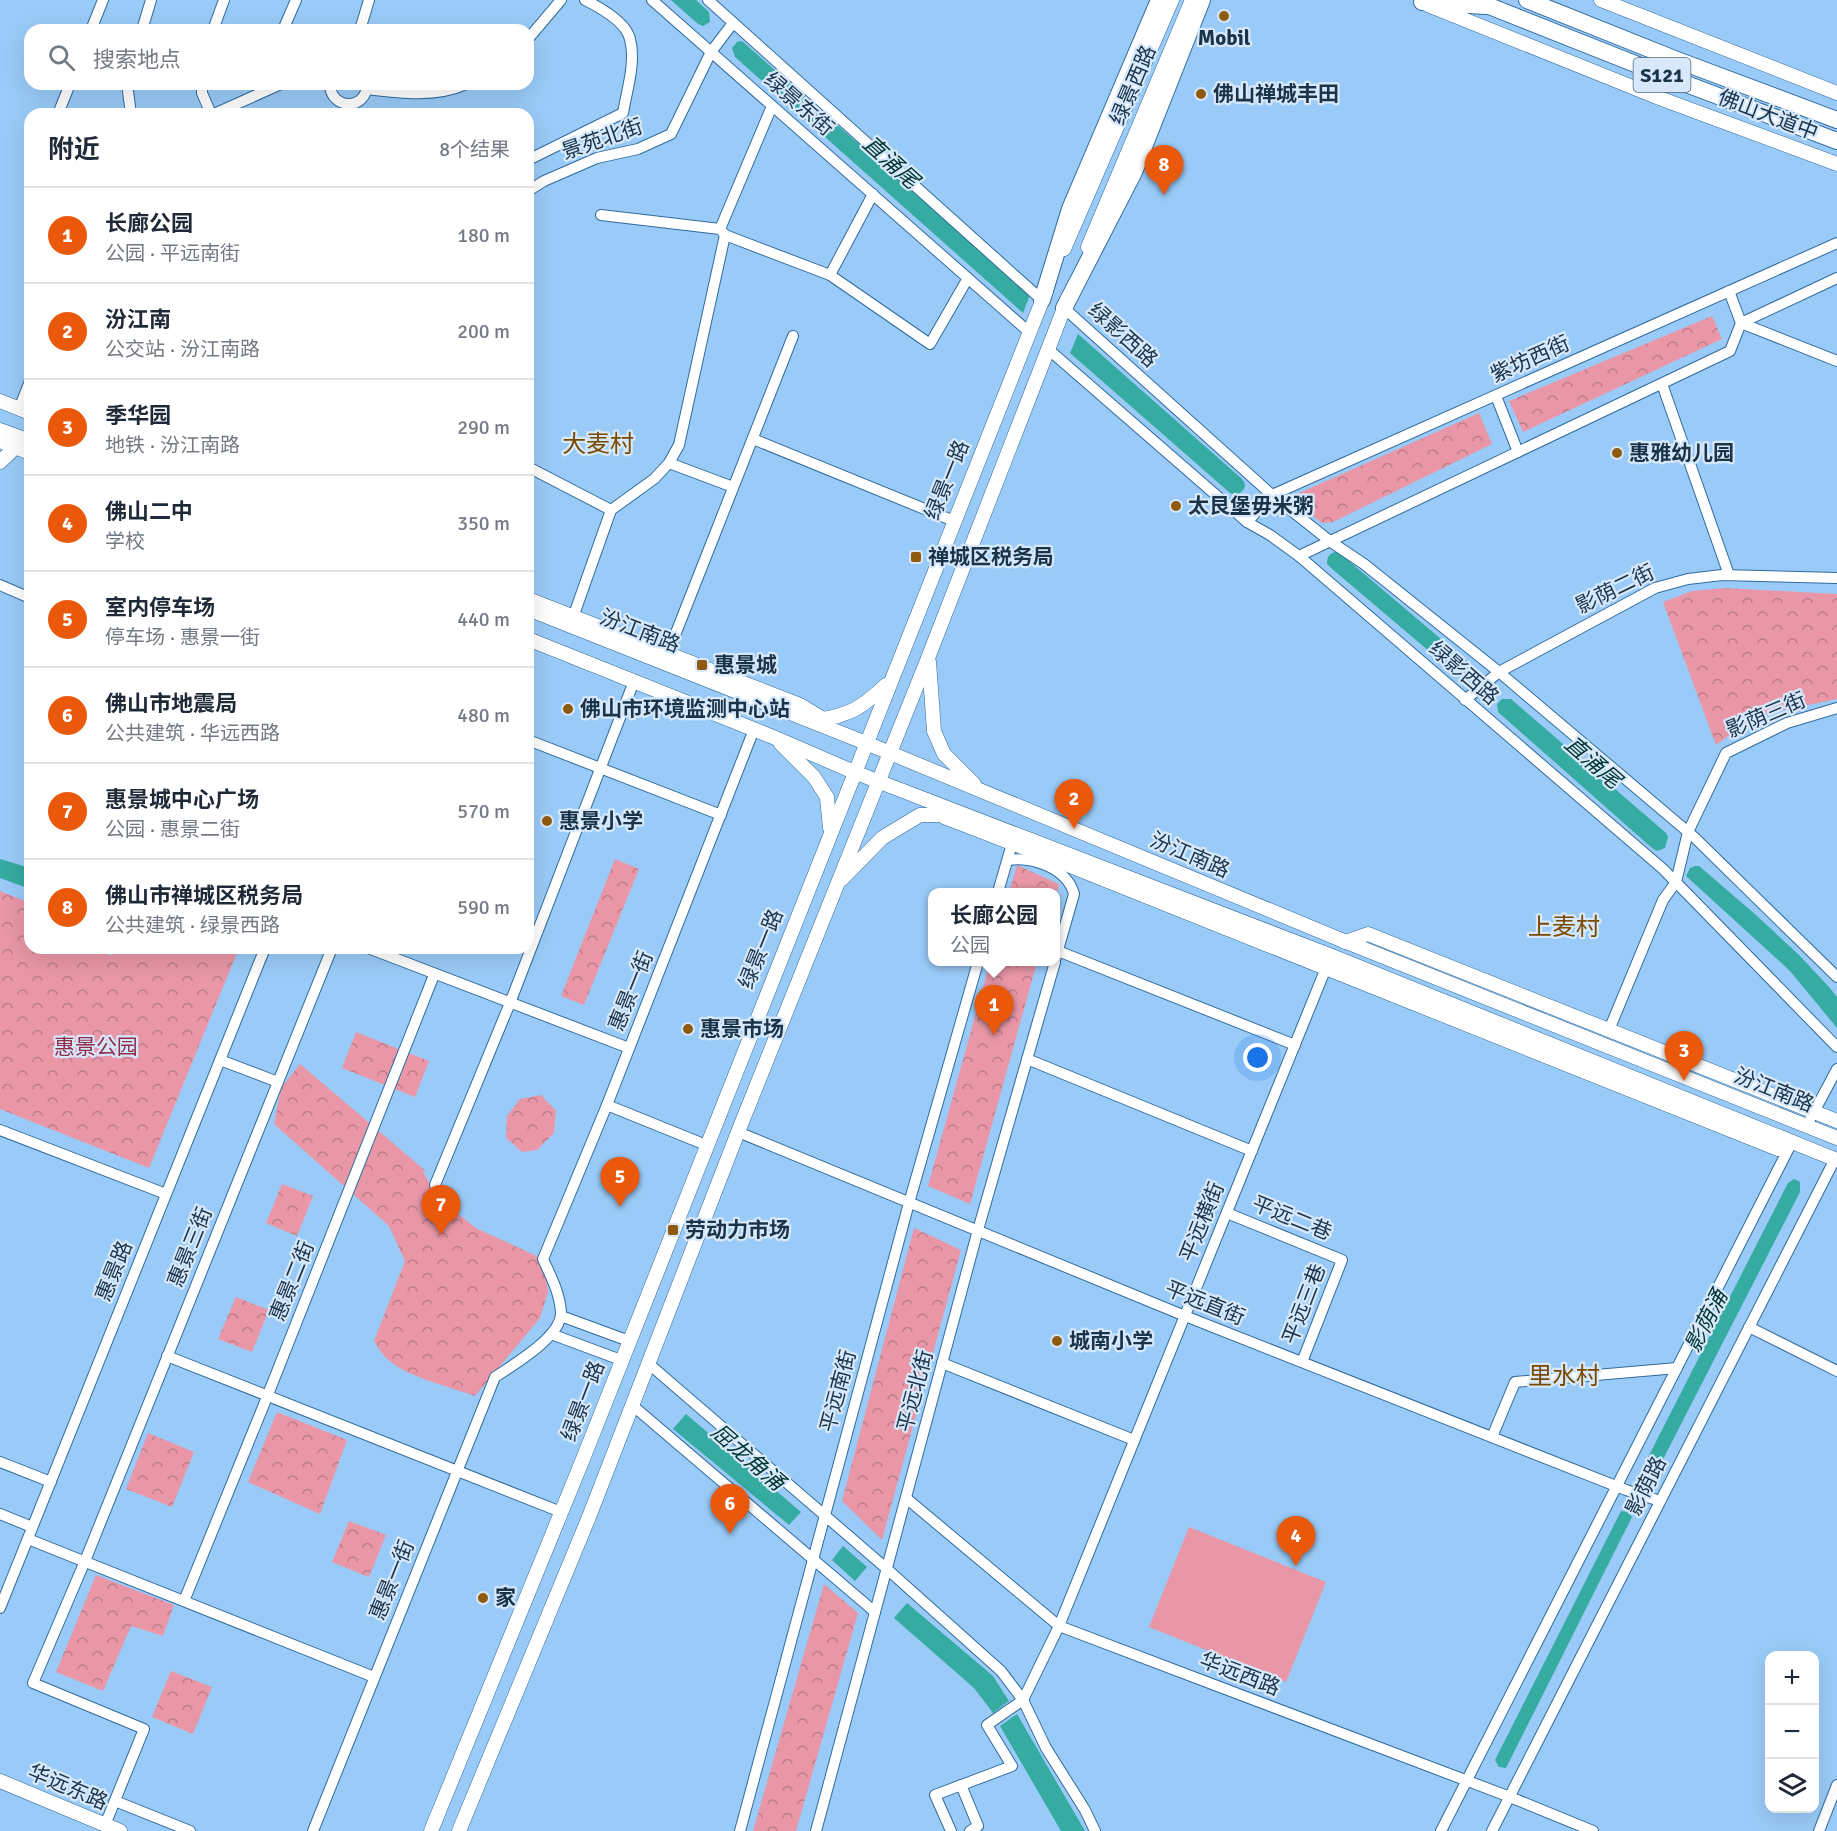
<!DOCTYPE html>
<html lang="zh">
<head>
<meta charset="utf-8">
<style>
  :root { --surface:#fff; --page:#f6f6f7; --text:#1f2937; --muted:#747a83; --line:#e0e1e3; --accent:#ea580c }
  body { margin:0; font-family:Signika,"Noto Sans SC",sans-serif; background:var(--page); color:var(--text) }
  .controls { position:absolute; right:18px; bottom:18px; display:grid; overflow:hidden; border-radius:12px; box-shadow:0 6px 24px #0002 }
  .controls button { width:54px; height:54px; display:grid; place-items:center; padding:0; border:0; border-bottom:2px solid var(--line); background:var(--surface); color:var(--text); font:30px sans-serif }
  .you { position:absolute; left:1258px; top:1058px; width:21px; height:21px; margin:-15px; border:4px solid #fff; border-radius:50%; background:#1a73e8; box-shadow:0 0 0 9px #1a73e833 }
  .badge { display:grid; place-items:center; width:39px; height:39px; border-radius:50%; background:var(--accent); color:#fff; font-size:20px; font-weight:700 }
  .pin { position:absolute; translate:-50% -50px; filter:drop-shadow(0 2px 3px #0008) }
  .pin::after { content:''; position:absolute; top:32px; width:21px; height:18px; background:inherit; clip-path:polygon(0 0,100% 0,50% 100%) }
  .popup { position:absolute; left:928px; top:888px; width:132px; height:78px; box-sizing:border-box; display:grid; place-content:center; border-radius:12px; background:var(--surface); filter:drop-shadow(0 2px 4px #0005); font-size:20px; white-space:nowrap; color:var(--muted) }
  .popup b { font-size:22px; color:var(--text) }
  .popup::after { content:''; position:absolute; left:50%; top:100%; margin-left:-12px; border:12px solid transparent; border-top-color:var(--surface) }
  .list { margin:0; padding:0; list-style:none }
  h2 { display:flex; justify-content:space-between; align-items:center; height:78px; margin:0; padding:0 24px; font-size:26px }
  h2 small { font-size:20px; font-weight:400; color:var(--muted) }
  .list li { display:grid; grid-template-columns:39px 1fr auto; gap:18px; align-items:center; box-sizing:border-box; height:96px; padding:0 24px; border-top:2px solid var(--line) }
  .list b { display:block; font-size:22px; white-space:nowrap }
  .list p { margin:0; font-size:20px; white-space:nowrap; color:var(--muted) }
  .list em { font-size:20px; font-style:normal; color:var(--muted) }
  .icon { flex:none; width:33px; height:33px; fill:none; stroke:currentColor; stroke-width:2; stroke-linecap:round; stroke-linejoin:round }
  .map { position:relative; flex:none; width:1837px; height:1831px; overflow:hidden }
  .search { position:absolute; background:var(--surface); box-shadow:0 6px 24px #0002; left:24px; top:24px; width:510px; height:66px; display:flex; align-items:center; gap:15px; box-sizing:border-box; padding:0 21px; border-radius:18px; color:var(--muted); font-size:22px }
  .panel { position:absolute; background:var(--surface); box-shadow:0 6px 24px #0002; left:24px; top:108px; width:510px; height:846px; border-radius:18px }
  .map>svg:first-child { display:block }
</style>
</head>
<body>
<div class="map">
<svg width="1837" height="1831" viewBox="0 0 1837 1831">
  <defs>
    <pattern id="park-crowns" width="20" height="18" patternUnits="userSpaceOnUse" patternTransform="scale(1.5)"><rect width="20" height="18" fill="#e997a7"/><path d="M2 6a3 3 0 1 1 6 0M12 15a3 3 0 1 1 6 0" fill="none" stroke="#bc7c8a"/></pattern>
  </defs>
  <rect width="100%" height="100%" fill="#9acbf8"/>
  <g fill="url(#park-crowns)">
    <path d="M1712,316L1722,339L1523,432L1509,401Z"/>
    <path d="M1479,413L1492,444L1333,522L1322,523L1299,505L1297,494Z"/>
    <path d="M1725,588L1837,594V699L1765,714L1746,723L1716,745L1663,602L1692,591Z"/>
    <path d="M615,859L639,869L584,1005L561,996Z"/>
    <path d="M1017,865L1059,884L1056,897V892H1009Z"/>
    <path d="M0,891L30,903V948H100L111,956L114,948H239L149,1168L0,1109Z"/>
    <path d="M990,962H1037L970,1204L928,1186Z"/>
    <path d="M356,1032L429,1061L415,1097L342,1068Z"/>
    <path d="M300,1064L427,1172L422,1170L438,1198L476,1228L543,1259L548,1292L540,1318L475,1396C448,1386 405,1377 385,1357C381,1352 377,1346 374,1341L405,1261L389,1226L274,1124L281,1088Z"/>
    <path d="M541,1095L556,1111L554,1133L537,1150L522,1152L506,1138L507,1116L520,1099Z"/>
    <path d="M282,1184L313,1196L297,1236L266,1223Z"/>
    <path d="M914,1228L961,1250L882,1540L842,1501Z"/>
    <path d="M236,1297L269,1310L252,1352L218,1339Z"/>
    <path d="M277,1412L347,1440L320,1514L248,1482Z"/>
    <path d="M148,1433L194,1452L172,1507L126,1489Z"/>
    <path d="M349,1521L386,1535L369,1577L332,1562Z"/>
    <path d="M96,1575L174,1605L163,1636L131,1626L103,1691L56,1672Z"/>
    <path d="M824,1584L858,1613L796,1831H753Z"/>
    <path d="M171,1671L212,1687L193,1734L152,1717Z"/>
  </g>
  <path fill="#e997a7" d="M1189,1527L1326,1582L1286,1682L1149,1627Z"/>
  <g fill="#35aba1">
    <path d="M671,0H696L709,12L710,22L703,26L698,24Z"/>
    <path d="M742,41L1030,295L1023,313L735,57L732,48L737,42Z"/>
    <path d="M1078,334L1242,479C1248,486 1244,491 1236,495L1230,493L1070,353Z"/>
    <path d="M1337,551L1467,661L1469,666L1467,673L1461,676L1456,674L1331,568L1327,564C1327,556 1329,554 1337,551Z"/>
    <path d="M1502,699H1511L1666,833L1668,837L1665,848L1657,851L1652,848L1498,712L1497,704Z"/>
    <path d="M0,859L30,868V889L0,878Z"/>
    <path d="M1695,866H1699L1756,915L1799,955L1829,987L1837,997V1028L1790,971L1686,876L1690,868Z"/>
    <path d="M1794,1179L1800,1182V1192L1655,1475C1648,1478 1646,1477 1641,1471L1788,1183Z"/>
    <path d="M686,1414L801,1512L789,1525L673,1429Z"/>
    <path d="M1621,1511L1628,1512L1632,1517L1506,1768L1499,1767L1495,1760Z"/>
    <path d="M843,1546L867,1567L855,1581L832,1560Z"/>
    <path d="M907,1603L993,1676L1009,1701L993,1713L974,1688L894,1618Z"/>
    <path d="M1017,1714L1085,1831H1061L1000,1726Z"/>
  </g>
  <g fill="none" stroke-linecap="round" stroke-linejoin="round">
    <g stroke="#2f6b9e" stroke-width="12">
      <g id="minor">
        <path d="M652,0L1029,332"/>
        <path d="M708,0L1042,300"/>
        <path d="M91,30L103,0"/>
        <path d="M142,30L151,0"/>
        <path d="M213,30L224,0"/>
        <path d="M283,30L296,0"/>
        <path d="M360,30L369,0"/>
        <path d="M528,39L561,0"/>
        <path d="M127,84L131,114"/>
        <path d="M202,84V93L211,114"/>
        <path d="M330,84C330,110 367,111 367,84"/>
        <path d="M367,89C399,93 436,98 466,84"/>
        <path d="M58,114L70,84"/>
        <path d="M214,114L281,84"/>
        <path d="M528,160L623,113C627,89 636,63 630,39C626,22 599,7 585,0"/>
        <path d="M528,191L544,181L597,158L638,149L671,134L711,52L733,23"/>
        <path d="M601,215L720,229L725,235L830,275L930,344L968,278"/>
        <path d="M720,229L772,106"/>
        <path d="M830,275L873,194"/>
        <path d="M1729,291L1741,323L1837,361"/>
        <path d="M1064,308L1272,495L1331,542L1364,564L1499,672L1694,837L1837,977"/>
        <path d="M1048,349L1247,522L1270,535L1299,556L1663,869L1837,1047"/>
        <path d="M1662,384L1729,575"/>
        <path d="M1496,396L1518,452"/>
        <path d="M19,409L30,381"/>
        <path d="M753,439L954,521"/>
        <path d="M669,463L733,487"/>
        <path d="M528,467L611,510"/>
        <path d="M1247,522L1272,495L1837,243"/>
        <path d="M1299,556L1730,351L1741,323L1837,278"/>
        <path d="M0,585L30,598"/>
        <path d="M571,623L611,510L654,479L669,463L679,445L725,235"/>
        <path d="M668,653L793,336"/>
        <path d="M1465,700L1499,672L1655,588L1688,579L1722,575L1837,578"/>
        <path d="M528,740L721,815"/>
        <path d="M1008,860C1032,856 1067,868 1074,894L1056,957"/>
        <path d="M998,892L1014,837"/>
        <path d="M368,948L629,1048"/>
        <path d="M1058,951L1295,1045"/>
        <path d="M1609,1030L1663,900L1676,882L1688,832L1726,753L1787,723L1837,708"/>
        <path d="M1027,1059L1252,1151"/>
        <path d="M220,1060L278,1082"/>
        <path d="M607,1105L706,1145"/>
        <path d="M1807,1125L1837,1069"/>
        <path d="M0,1130L166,1194"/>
        <path d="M738,1132L1185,1316L1626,1490L1660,1501"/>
        <path d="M435,1185L510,1003L631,689"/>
        <path d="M1227,1213L1342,1260L1302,1362"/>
        <path d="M561,1316L629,1341"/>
        <path d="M1749,1327L1837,1371"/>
        <path d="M551,1334L621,1360"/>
        <path d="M167,1356L561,1512"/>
        <path d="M942,1363L1134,1440"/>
        <path d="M649,1364L887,1569L1001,1671L1023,1700L1046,1748L1085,1810L1095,1831"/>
        <path d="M632,1405L875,1612"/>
        <path d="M1492,1437L1515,1382L1677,1368"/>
        <path d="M0,1462L51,1482"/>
        <path d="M906,1498L1059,1626L1510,1797L1593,1831"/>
        <path d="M0,1514L32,1527"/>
        <path d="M28,1539L374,1677"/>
        <path d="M184,1601L267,1397L434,975"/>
        <path d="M0,1608L265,948"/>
        <path d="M961,1785L978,1826L970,1831"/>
        <path d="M115,1801L190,1831"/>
        <path d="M105,1825L144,1729L33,1683L85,1561L332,948"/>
        <path d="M313,1831L495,1377C513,1365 561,1337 561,1313C560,1293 551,1277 543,1259L607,1105L751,737"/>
        <path d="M740,1831L909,1203L978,962"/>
        <path d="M816,1831L978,1230L1055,962"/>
        <path d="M951,1831L935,1795L1012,1766L987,1725L1023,1700L1059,1626L1328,963"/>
        <path d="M1441,1831L1792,1142"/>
        <path d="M1492,1831L1835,1159"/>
        <path d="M1819,1831L1837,1785"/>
      </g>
    </g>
    <g stroke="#2f6b9e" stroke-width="15">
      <g id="major">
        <path d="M1601,0L1837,93"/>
        <path d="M1428,5L1662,99L1837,164"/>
        <path d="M1088,247L1192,0"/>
        <path d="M1064,249L1172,0"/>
        <path d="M0,401L30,413"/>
        <path d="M0,430L30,441"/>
        <path d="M0,441L30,453"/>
        <path d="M0,462L24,439"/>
        <path d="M528,599L800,705L823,719"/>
        <path d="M528,609L866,743L1339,939L1837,1138"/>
        <path d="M528,639L773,737L854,772L1332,956L1837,1160"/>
        <path d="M929,662L934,731L944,754L974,784"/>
        <path d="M816,720C850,716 862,707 886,685"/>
        <path d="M781,744L814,777L827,797L830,828"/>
        <path d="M944,817L1027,849"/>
        <path d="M1019,838L1033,851L1778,1149L1792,1142"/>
        <path d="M842,879L882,838L920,815H955"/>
        <path d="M1345,942L1368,934L1837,1121"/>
        <path d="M0,1781L120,1831"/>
        <path d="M431,1831L583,1459L1046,291"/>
        <path d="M459,1831L589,1517L738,1132L928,658L1068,298"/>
      </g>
    </g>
    <g stroke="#2f6b9e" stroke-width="18">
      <g id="highway">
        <path d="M1474,0L1673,79L1837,141"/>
        <path d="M1527,0L1677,60L1837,120"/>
        <path d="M1422,2L1485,6"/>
        <path d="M1042,300L1070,209L1159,0"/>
        <path d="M1064,308L1134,172L1202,0"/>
      </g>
    </g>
    <use href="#minor" stroke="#fff" stroke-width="10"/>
    <use href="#major" stroke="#fff" stroke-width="14"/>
    <use href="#highway" stroke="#fff" stroke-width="16"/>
  </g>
  <g fill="#905910" stroke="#d6e8fa" stroke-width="2">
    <circle cx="1224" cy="16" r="6"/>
    <circle cx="1201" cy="94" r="6"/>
    <circle cx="1617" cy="453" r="6"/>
    <circle cx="1176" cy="506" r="6"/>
    <rect x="910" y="551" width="12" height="12" rx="3"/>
    <rect x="696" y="659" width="12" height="12" rx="3"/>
    <circle cx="568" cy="709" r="6"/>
    <circle cx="547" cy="821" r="6"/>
    <circle cx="688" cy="1029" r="6"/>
    <rect x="667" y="1224" width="12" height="12" rx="3"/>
    <circle cx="1057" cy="1341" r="6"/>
    <circle cx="483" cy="1598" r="6"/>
  </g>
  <g text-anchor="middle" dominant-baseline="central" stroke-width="4.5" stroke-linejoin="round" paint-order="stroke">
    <rect fill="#d6e8fa" stroke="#52697e" stroke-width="1.5" x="1633.5" y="58" width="57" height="34" rx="4.5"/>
    <g font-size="20" font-weight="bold" fill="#1a3349">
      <text x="1662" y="75">S121</text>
    </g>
    <g font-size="21" font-weight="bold" fill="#1a3349" stroke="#d6e8fa" text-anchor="start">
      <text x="1224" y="38" text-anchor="middle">Mobil</text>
      <text x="1213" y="94">佛山禅城丰田</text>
      <text x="1629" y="453">惠雅幼儿园</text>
      <text x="1188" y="506">太艮堡毋米粥</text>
      <text x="928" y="557">禅城区税务局</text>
      <text x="714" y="665">惠景城</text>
      <text x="580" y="709">佛山市环境监测中心站</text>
      <text x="559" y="821">惠景小学</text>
      <text x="700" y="1029">惠景市场</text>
      <text x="685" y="1230">劳动力市场</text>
      <text x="1069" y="1341">城南小学</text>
      <text x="495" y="1598">家</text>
    </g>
    <g font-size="21" fill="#1a3349" stroke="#d6e8fa">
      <text transform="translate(1133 85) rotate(-67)">绿景西路</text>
      <text transform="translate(799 104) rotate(41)">绿景东街</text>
      <text transform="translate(1768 115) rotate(21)">佛山大道中</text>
      <text transform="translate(602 139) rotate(-19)">景苑北街</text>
      <text transform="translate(1123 335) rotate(42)">绿影西路</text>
      <text transform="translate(1530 359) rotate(-24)">紫坊西街</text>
      <text transform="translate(947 480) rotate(-68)">绿景一路</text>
      <text transform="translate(1615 589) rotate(-26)">影荫二街</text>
      <text transform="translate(640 631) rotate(21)">汾江南路</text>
      <text transform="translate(1464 673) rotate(41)">绿影西路</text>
      <text transform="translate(1766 715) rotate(-23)">影荫三街</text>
      <text transform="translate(1190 855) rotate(23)">汾江南路</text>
      <text transform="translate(761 949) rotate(-68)">绿景一路</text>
      <text transform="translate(631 991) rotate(-68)">惠景一街</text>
      <text transform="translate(1774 1090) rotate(22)">汾江南路</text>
      <text transform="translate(1292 1218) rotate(22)">平远二巷</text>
      <text transform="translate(1202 1222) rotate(-68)">平远横街</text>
      <text transform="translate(190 1247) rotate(-68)">惠景三街</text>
      <text transform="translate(114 1271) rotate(-68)">惠景路</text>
      <text transform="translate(292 1281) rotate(-68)">惠景二街</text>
      <text transform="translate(1205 1303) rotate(22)">平远直街</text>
      <text transform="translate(1304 1304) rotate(-69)">平远三巷</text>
      <text transform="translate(838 1391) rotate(-75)">平远南街</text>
      <text transform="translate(915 1391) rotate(-75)">平远北街</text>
      <text transform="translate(583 1401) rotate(-69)">绿景一路</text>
      <text transform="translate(1646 1486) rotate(-63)">影荫路</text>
      <text transform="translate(392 1580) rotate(-68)">惠景一街</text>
      <text transform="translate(1240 1674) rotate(21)">华远西路</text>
      <text transform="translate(68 1787) rotate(23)">华远东路</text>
    </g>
    <g font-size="21" fill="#902e4a" stroke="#d6e8fa">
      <text x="96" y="1047">惠景公园</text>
    </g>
    <g font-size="22" font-style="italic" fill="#003531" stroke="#d6e8fa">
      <text transform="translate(891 162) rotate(42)">直涌尾</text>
      <text transform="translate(1593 762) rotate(41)">直涌尾</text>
      <text transform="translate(1706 1321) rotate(-63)">影荫涌</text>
      <text transform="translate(748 1457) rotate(41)">屈龙角涌</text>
    </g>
    <g font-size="24" fill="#7a4900" stroke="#d6e8fa">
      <text x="598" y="444">大麦村</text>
      <text x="1564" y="927">上麦村</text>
      <text x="1564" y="1376">里水村</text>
    </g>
  </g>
</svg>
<div class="controls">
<button>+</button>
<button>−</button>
<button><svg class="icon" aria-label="layers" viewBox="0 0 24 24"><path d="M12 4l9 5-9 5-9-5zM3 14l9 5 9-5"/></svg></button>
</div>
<div class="you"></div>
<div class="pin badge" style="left:994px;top:1035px">1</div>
<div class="popup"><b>长廊公园</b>公园</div>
<div class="pin badge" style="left:1074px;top:829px">2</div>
<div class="pin badge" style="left:1684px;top:1081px">3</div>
<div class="pin badge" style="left:1296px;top:1566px">4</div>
<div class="pin badge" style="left:620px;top:1207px">5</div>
<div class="pin badge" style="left:730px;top:1534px">6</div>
<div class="pin badge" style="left:441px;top:1235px">7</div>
<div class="pin badge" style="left:1164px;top:195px">8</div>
<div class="search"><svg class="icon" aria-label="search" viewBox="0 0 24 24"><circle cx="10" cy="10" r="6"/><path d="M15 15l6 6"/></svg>搜索地点</div>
<section class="panel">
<h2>附近<small>8个结果</small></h2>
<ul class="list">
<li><span class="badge">1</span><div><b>长廊公园</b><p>公园 · 平远南街</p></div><em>180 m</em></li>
<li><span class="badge">2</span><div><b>汾江南</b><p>公交站 · 汾江南路</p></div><em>200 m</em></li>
<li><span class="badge">3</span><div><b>季华园</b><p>地铁 · 汾江南路</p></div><em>290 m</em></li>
<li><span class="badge">4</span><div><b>佛山二中</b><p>学校</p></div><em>350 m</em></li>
<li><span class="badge">5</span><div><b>室内停车场</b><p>停车场 · 惠景一街</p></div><em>440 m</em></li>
<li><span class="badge">6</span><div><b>佛山市地震局</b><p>公共建筑 · 华远西路</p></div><em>480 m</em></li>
<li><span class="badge">7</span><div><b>惠景城中心广场</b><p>公园 · 惠景二街</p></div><em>570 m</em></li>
<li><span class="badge">8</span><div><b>佛山市禅城区税务局</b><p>公共建筑 · 绿景西路</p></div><em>590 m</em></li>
</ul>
</section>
</div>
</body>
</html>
